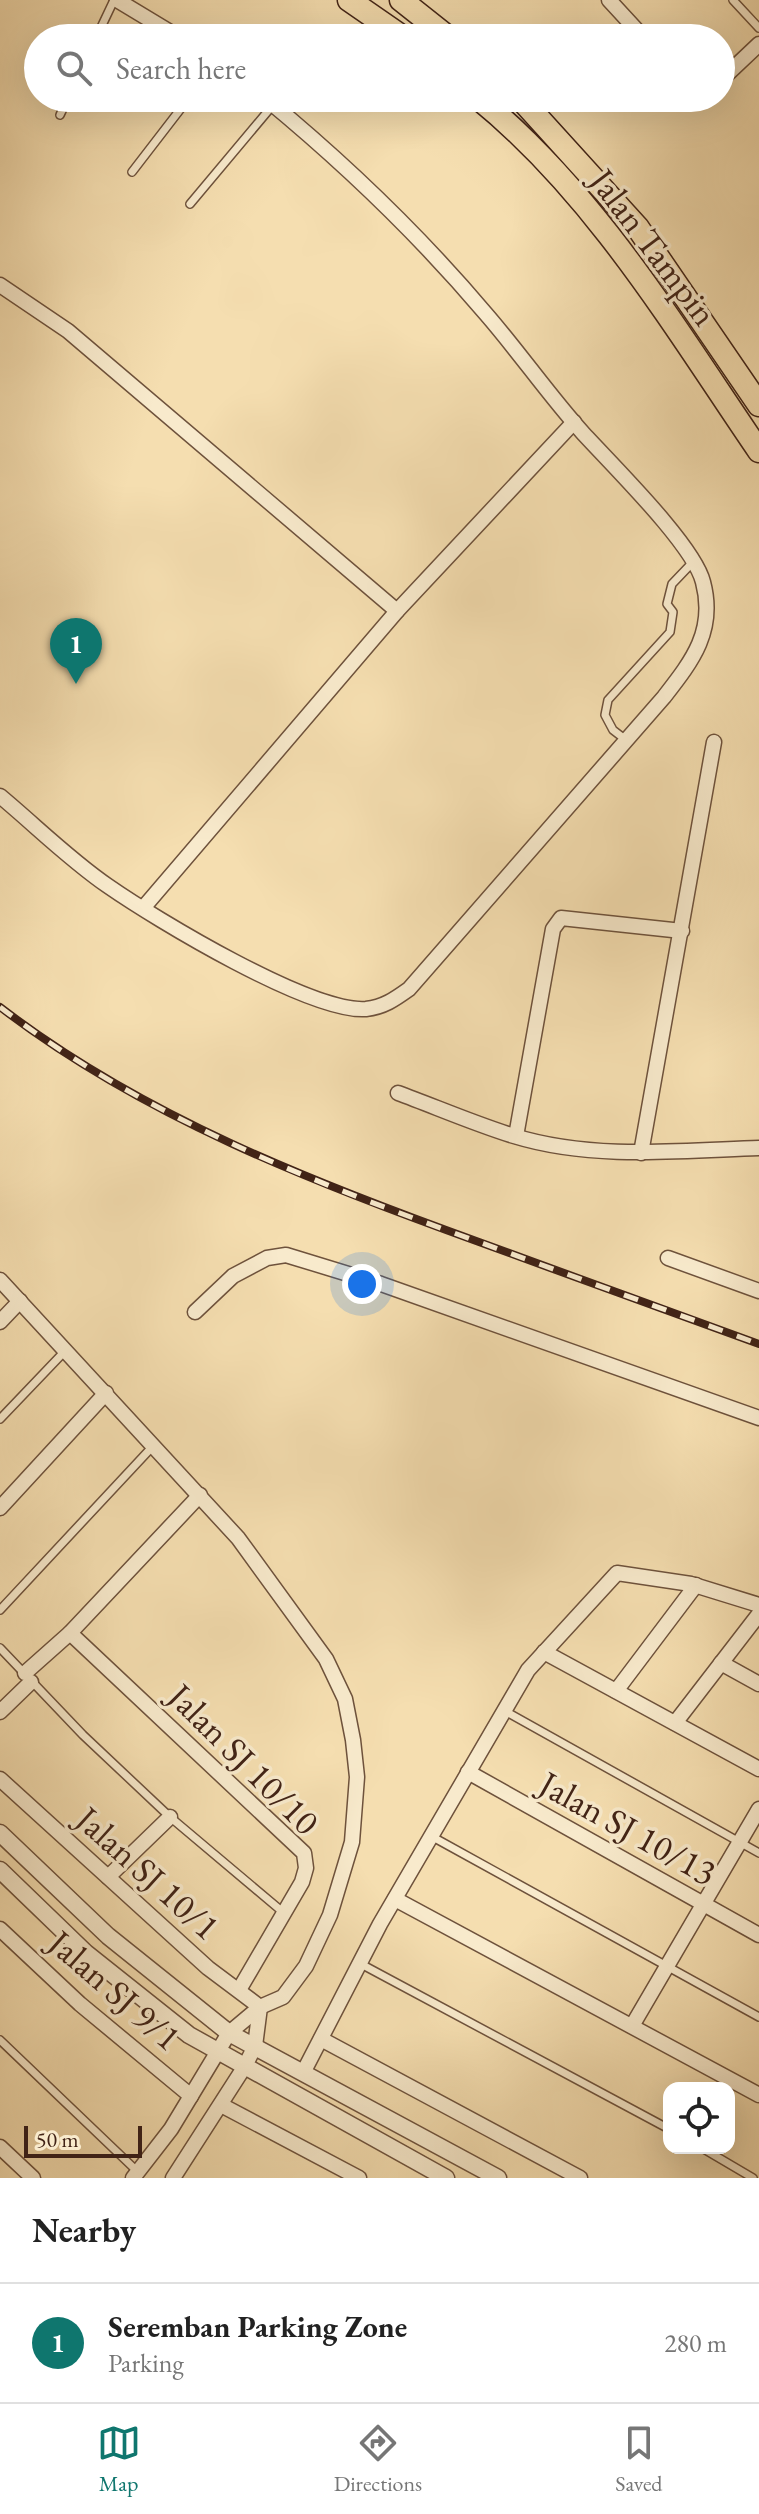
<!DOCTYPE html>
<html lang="en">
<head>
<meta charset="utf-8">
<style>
  :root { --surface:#fff; --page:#f2f2f2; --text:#222; --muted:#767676; --line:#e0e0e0; --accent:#0f766e }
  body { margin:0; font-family:"EB Garamond",serif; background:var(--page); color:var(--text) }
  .controls { position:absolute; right:24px; bottom:24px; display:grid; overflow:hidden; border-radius:16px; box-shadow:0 8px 32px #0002 }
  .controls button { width:72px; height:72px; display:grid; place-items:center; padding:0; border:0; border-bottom:2px solid var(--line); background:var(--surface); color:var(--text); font:40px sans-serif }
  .scale { position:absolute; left:24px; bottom:20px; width:118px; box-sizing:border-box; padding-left:8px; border:4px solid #412316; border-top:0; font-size:22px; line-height:28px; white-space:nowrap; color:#412316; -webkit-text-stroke:6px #f8eacc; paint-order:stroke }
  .you { position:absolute; left:362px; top:1284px; width:28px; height:28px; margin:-20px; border:6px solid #fff; border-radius:50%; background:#1a73e8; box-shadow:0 0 0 12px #1a73e833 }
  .badge { display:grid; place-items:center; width:52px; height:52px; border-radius:50%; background:var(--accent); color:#fff; font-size:26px; font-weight:700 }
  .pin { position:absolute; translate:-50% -66px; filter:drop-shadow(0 2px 4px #0008) }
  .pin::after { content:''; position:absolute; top:42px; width:28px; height:24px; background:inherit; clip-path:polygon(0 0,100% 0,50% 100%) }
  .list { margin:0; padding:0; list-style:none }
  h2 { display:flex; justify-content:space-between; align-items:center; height:104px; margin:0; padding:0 32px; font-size:34px }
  h2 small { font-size:26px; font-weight:400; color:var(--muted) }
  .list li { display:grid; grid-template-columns:52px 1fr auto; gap:24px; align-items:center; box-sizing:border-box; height:120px; padding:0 32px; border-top:2px solid var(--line) }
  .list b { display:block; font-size:30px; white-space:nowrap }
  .list p { margin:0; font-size:26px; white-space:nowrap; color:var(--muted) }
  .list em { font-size:26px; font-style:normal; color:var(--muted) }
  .icon { flex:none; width:44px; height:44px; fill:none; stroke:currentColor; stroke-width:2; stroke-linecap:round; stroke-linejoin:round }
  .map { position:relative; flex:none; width:759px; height:2178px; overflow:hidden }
  .search { position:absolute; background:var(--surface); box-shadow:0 8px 32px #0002; left:24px; right:24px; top:24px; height:88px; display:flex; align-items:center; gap:20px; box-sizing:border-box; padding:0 28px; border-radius:44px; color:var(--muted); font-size:30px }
  .sheet { height:224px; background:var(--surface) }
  nav { display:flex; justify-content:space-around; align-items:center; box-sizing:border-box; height:112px; border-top:2px solid var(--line); background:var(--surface); font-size:22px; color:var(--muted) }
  nav a { display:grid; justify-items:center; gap:4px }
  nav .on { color:var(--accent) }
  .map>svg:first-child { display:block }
</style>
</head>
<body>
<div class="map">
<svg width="759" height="2178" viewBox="0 0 759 2178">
  <rect width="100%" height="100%" fill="#f5deb0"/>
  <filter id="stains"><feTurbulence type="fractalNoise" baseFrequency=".0025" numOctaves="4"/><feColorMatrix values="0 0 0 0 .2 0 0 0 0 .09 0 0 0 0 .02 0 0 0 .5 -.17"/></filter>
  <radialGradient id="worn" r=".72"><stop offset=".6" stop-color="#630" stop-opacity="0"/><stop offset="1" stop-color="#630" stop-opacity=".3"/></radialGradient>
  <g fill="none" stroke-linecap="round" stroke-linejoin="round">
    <g stroke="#6e523c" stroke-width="10">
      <g id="service">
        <path d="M733,0L759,28"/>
        <path d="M96,38L114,0"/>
        <path d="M60,115L68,98"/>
        <path d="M132,172L189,98"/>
        <path d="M190,204L273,105"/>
        <path d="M626,740L613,730L605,715L608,700L670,632L673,612L667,604L672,584L693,562"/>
        <path d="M0,1419L65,1351"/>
        <path d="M0,1610L154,1445"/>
        <path d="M0,1648L83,1735L170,1817L284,1913"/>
        <path d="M505,1711L759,1853"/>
        <path d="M431,1836L759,2017"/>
        <path d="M361,1964L669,2129"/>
        <path d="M0,2040L138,2172"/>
        <path d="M702,2148L753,2178"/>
      </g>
    </g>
    <g stroke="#6e523c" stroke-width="17">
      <g id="minor">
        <path d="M117,0L180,38"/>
        <path d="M609,0L644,38"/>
        <path d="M721,80L759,44"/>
        <path d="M0,285L68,331L397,611"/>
        <path d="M0,796C36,826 70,860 108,886C157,920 311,1013 366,1009C384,1007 395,999 409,989L664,697C692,661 716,631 703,582C694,545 611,464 582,432C548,394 519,352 486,314C420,236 344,163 265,98"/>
        <path d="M144,907L397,611L574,422"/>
        <path d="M398,1093C436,1107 475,1124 514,1136C592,1160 679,1151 759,1148"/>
        <path d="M516,1136L553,929L561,918L682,931"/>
        <path d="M641,1153L714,742"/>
        <path d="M668,1258L759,1291"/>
        <path d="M0,1280L238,1538L326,1659L345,1699L353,1740L357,1777L352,1842L330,1915L306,1966L283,1997L260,2007L229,2033L171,2129L133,2178"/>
        <path d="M195,1312L233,1276L267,1258L286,1255L381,1284L759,1418"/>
        <path d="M0,1322L20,1301"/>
        <path d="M0,1508L106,1393"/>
        <path d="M70,1633L304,1853L306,1868L302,1882L239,1990"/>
        <path d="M544,1652L759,1769"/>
        <path d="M721,1663L759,1684"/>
        <path d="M25,1673L70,1633L200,1495"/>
        <path d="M616,1691L696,1585"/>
        <path d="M0,1712L31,1682"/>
        <path d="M675,1723L759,1614"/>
        <path d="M468,1772L759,1935"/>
        <path d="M0,1779L208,1968L260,2007"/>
        <path d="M108,1877L170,1817"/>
        <path d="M395,1899L759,2095"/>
        <path d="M0,1929L80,2004L191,2096"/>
        <path d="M632,2026L759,1809"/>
        <path d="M321,2039L580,2178"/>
        <path d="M304,2071L380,1924L528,1670L617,1573L691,1584L759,1605"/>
        <path d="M223,2106L359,2178"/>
        <path d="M0,2147L33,2178"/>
        <path d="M173,2178L245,2066L255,2046L260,2007"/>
      </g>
    </g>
    <g stroke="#6e523c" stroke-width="19">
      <g id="tertiary">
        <path d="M0,1833L108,1936L229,2033L498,2178"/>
        <path d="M0,1870L86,1953L189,2035L446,2178"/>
      </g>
    </g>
    <g stroke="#412316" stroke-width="25">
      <g id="trunk">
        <path d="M349,0L404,38"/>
        <path d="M401,0L449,38"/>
        <path d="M478,98C595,193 675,328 759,451"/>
        <path d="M520,98L638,228L759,405"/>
      </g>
    </g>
    <use href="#service" stroke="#f8eacc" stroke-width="7"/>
    <use href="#minor" stroke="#f8eacc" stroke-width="14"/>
    <use href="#tertiary" stroke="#f8eacc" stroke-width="16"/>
    <use href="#trunk" stroke="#f5deb0" stroke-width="22"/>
    <g stroke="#412316" stroke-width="8">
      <path id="rail" d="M0,1007C142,1116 312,1182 479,1242C572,1276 666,1310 759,1344"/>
    </g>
    <use href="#rail" stroke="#f8eacc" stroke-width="5" stroke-dasharray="15" stroke-linecap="butt"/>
  </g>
  <g text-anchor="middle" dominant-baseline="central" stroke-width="7" stroke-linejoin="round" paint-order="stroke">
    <g font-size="36" fill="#412316" stroke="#f8eacc">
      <text transform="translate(654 247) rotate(53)">Jalan Tampin</text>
      <text transform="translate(244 1759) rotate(45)">Jalan SJ 10/10</text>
      <text transform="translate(628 1828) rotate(29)">Jalan SJ 10/13</text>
      <text transform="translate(148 1873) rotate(42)">Jalan SJ 10/1</text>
      <text transform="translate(115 1990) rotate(41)">Jalan SJ 9/1</text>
    </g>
  </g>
  <rect width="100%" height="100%" filter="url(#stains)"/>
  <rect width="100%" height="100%" fill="url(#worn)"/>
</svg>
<div class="controls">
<button><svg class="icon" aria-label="locate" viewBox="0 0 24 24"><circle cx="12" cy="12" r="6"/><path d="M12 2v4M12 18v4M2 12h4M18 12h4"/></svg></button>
</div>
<div class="scale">50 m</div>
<div class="you"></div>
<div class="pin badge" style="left:76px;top:684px">1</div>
<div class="search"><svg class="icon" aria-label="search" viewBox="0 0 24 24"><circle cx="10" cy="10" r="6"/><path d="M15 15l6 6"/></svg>Search here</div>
</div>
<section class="sheet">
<h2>Nearby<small></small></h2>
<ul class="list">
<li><span class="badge">1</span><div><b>Seremban Parking Zone</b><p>Parking</p></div><em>280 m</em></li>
</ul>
</section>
<nav>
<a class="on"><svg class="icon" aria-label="map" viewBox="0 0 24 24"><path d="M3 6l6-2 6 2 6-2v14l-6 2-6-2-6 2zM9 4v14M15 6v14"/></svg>Map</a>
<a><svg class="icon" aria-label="directions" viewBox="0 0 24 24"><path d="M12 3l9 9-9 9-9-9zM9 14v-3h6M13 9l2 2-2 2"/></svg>Directions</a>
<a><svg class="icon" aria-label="saved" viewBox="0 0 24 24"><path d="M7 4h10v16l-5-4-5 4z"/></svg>Saved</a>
</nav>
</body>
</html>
